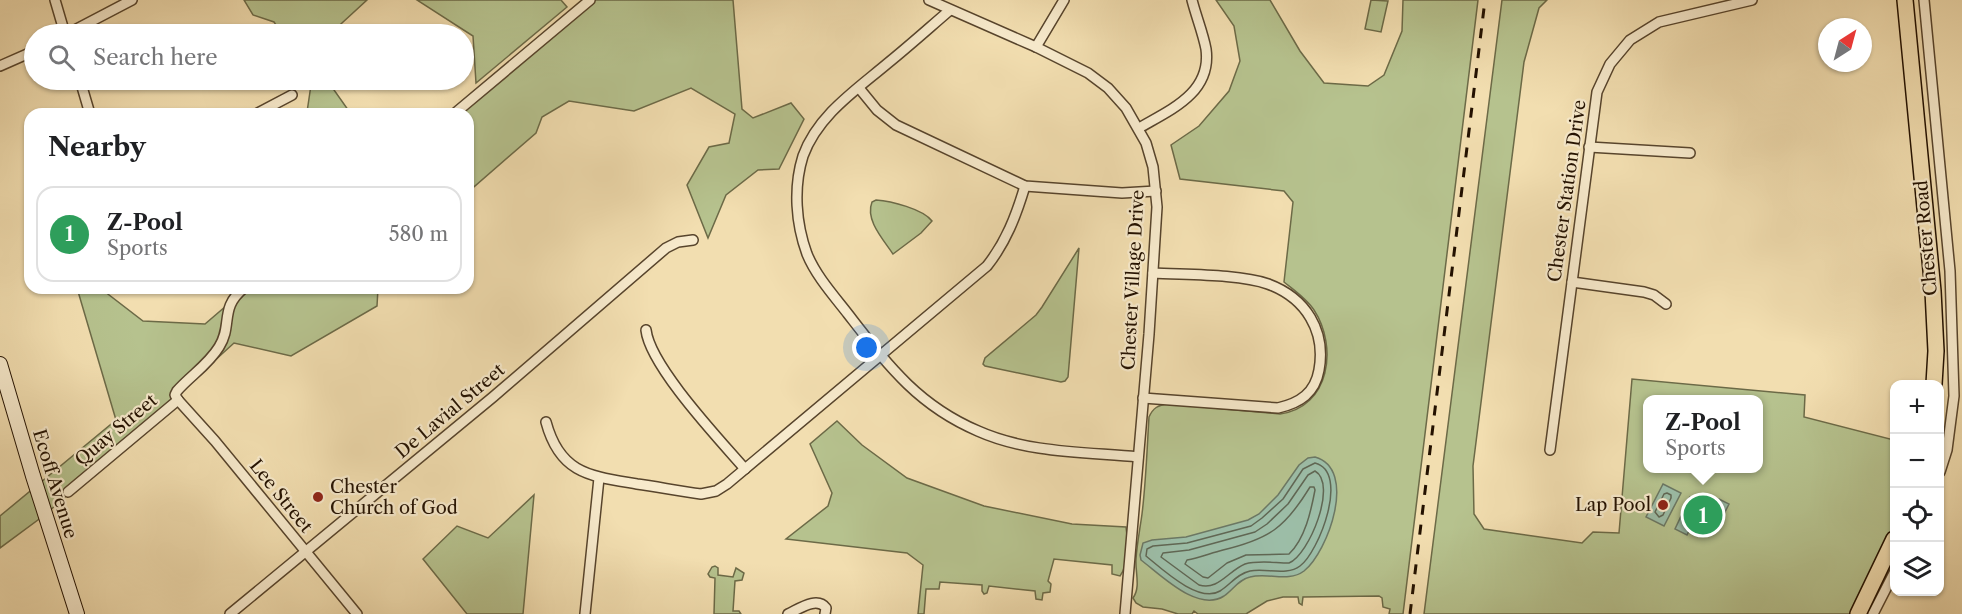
<!DOCTYPE html>
<html lang="en">
<head>
<meta charset="utf-8">
<style>
  :root { --surface:#fff; --page:#f2f2f2; --text:#202124; --muted:#757577; --line:#e0e0e0; --accent:#8f2418 }
  body { margin:0; font-family:"Libre Caslon Text",serif; background:var(--page); color:var(--text) }
  .controls { position:absolute; right:18px; bottom:18px; display:grid; overflow:hidden; border-radius:12px; box-shadow:0 2px 4px #0004 }
  .controls button { width:54px; height:54px; display:grid; place-items:center; padding:0; border:0; border-bottom:2px solid var(--line); background:var(--surface); color:var(--text); font:30px sans-serif }
  .compass { position:absolute; left:1818px; top:18px; width:54px; height:54px; border-radius:50%; background:var(--surface); box-shadow:0 2px 4px #0004; rotate:36deg }
  .you { position:absolute; left:867px; top:348px; width:21px; height:21px; margin:-15px; border:4px solid #fff; border-radius:50%; background:#1a73e8; box-shadow:0 0 0 9px #1a73e833 }
  .badge { display:grid; place-items:center; width:39px; height:39px; border-radius:50%; background:var(--accent); color:#fff; font-size:20px; font-weight:700 }
  .pin { position:absolute; translate:-50% -50%; border:3px solid #fff; box-shadow:0 2px 6px #0006 }
  .popup { position:absolute; left:1643px; top:395px; width:120px; height:78px; box-sizing:border-box; display:grid; place-content:center; border-radius:12px; background:var(--surface); filter:drop-shadow(0 2px 4px #0005); font-size:20px; white-space:nowrap; color:var(--muted) }
  .popup b { font-size:22px; color:var(--text) }
  .popup::after { content:''; position:absolute; left:50%; top:100%; margin-left:-12px; border:12px solid transparent; border-top-color:var(--surface) }
  .list { margin:0; padding:0; list-style:none }
  h2 { display:flex; justify-content:space-between; align-items:center; height:78px; margin:0; padding:0 24px; font-size:26px }
  h2 small { font-size:20px; font-weight:400; color:var(--muted) }
  .list li { display:grid; grid-template-columns:39px 1fr auto; gap:18px; align-items:center; box-sizing:border-box; height:96px; margin:0 12px 12px; padding:0 12px; border:2px solid var(--line); border-radius:18px }
  .list b { display:block; font-size:22px; white-space:nowrap }
  .list p { margin:0; font-size:20px; white-space:nowrap; color:var(--muted) }
  .list em { font-size:20px; font-style:normal; color:var(--muted) }
  .icon { flex:none; width:33px; height:33px; fill:none; stroke:currentColor; stroke-width:2; stroke-linecap:round; stroke-linejoin:round }
  .map { position:relative; flex:none; width:1962px; height:614px; overflow:hidden }
  .search { position:absolute; background:var(--surface); box-shadow:0 2px 4px #0004; left:24px; top:24px; width:450px; height:66px; display:flex; align-items:center; gap:15px; box-sizing:border-box; padding:0 21px; border-radius:33px; color:var(--muted); font-size:22px }
  .panel { position:absolute; background:var(--surface); box-shadow:0 2px 4px #0004; left:24px; top:108px; width:450px; height:186px; border-radius:18px }
  .map>svg:first-child { display:block }
</style>
</head>
<body>
<div class="map">
<svg width="1962" height="614" viewBox="0 0 1962 614">
  <rect width="100%" height="100%" fill="#f2deb0"/>
  <filter id="stains"><feTurbulence type="fractalNoise" baseFrequency=".00333" numOctaves="4"/><feColorMatrix values="0 0 0 0 .2 0 0 0 0 .09 0 0 0 0 .02 0 0 0 .5 -.17"/></filter>
  <radialGradient id="worn" r=".72"><stop offset=".6" stop-color="#630" stop-opacity="0"/><stop offset="1" stop-color="#630" stop-opacity=".3"/></radialGradient>
  <g fill="#b6c28e" stroke="#6c6a47" stroke-width="1.5" fill-rule="evenodd">
    <path d="M244,0H367L330,34H282L274,22L253,15Z"/>
    <path d="M417,0H561L567,7L476,83L473,36Z"/>
    <path d="M589,0H733L742,109L753,118L791,103L804,119L779,169L758,170L726,195L708,238L687,185L709,147L729,143L735,114L691,88L634,111L569,101L542,117L536,133L468,192V114H454Z"/>
    <path d="M1216,0H1270L1300,51L1324,83L1368,86L1384,75L1402,31L1403,0H1478L1403,614H1389L1390,609L1383,607L1382,598L1379,596L1303,597L1302,605L1299,603L1298,597H1283L1267,601L1246,614H1198L1194,611L1192,614H1178L1162,609L1143,607L1136,603L1133,598C1141,587 1135,572 1136,559C1137,543 1140,529 1142,514C1146,482 1147,449 1149,417C1153,408 1158,405 1168,404L1280,414C1330,407 1338,347 1314,310C1307,299 1294,290 1284,282L1293,202L1284,191L1180,179L1171,145L1199,126L1229,91L1240,61L1234,26Z"/>
    <path d="M1371,0L1388,1L1381,32L1365,29Z"/>
    <path d="M1502,0H1547L1539,8L1524,62L1473,466L1474,514L1484,529L1582,543L1593,532L1619,533L1632,379L1805,395L1804,417L1894,440V528L1858,614H1424ZM1648,400H1758V468H1648Z"/>
    <path d="M308,80H327L351,114H304L307,112L311,85Z"/>
    <path d="M876,200C891,201 923,209 932,221L921,233L893,254C883,239 865,220 872,202Z"/>
    <path d="M1079,248L1068,377L1065,381L1061,382L985,366L983,364L985,358L1036,315L1042,307Z"/>
    <path d="M77,288H100L143,321L205,324L247,288H378L377,306L291,356L234,343L46,514L0,548V516L116,420Z"/>
    <path d="M837,421L862,445L907,478L984,506L1072,524L1126,527C1128,541 1129,564 1120,576L1112,574V565L1054,559L1048,581L1051,584L1050,592L1043,593L1042,600L1036,599L1035,591L989,586L987,593L984,594L982,591V585L940,582L939,589H926L924,614H918L923,565L907,553L786,539L828,506L832,493L810,444Z"/>
    <path d="M534,495L523,614H467L423,559L457,526L488,538Z"/>
    <path d="M715,566L718,568V575L733,577L736,568L744,573L742,580L735,581L733,611H739L741,614H714L715,578L710,577L708,574L712,567Z"/>
  </g>
  <g fill="#9cbda7" stroke="#6c7864" stroke-width="1.5">
    <path d="M1315,457C1358,469 1328,552 1304,571C1288,583 1268,572 1250,577C1238,580 1234,589 1224,596C1198,613 1161,575 1141,560L1140,555L1143,543L1152,540L1186,537L1248,520L1259,514L1278,495L1299,465L1308,458Z"/>
    <path d="M1663,484L1681,493L1664,526L1646,517Z"/>
    <path d="M1690,497L1714,509L1719,499L1729,504L1716,530L1694,520L1687,535L1675,529Z"/>
  </g>
  <g fill="none" stroke-linecap="round" stroke-linejoin="round">
    <g stroke="#606754" stroke-width="1.5">
      <path d="M1315,463C1350,472 1319,552 1300,566C1287,576 1266,568 1250,571C1237,574 1231,584 1220,591C1199,604 1162,569 1146,556L1147,549L1153,546L1187,543L1251,526L1262,518L1283,499L1303,469Z"/>
      <path d="M1315,471C1338,484 1309,555 1289,563C1275,563 1259,560 1245,564C1228,571 1218,591 1199,585L1161,557L1163,553L1189,550L1255,532L1267,524L1288,504L1308,475Z"/>
      <path d="M1310,487H1314L1315,490C1311,511 1305,539 1289,554L1246,555L1227,563L1208,578L1203,577L1185,564L1187,560C1199,558 1211,553 1223,550C1269,539 1285,528 1310,487Z"/>
      <path d="M1667,493L1671,495V498L1663,515L1659,517L1655,512L1664,494Z"/>
      <path d="M1695,506L1714,515V520L1711,521L1691,514L1690,511Z"/>
    </g>
    <g stroke="#57442c" stroke-width="12">
      <g id="street">
        <path d="M55,0L65,34"/>
        <path d="M929,0L1036,47L1088,73L1108,88L1126,108L1146,143L1153,167L1157,207L1149,334L1125,614"/>
        <path d="M1924,0L1950,271L1954,396L1947,450L1940,472"/>
        <path d="M950,10C929,28 909,46 888,63C856,90 818,115 803,156C793,188 796,224 807,254C816,276 834,296 848,314C887,364 917,405 978,431C1027,453 1085,452 1138,457"/>
        <path d="M67,34L132,0"/>
        <path d="M1036,47L1064,0"/>
        <path d="M0,66L34,51"/>
        <path d="M80,80L90,114"/>
        <path d="M859,88L877,110L896,125L1025,186L1122,193L1156,191"/>
        <path d="M256,114L292,95"/>
        <path d="M454,114L590,0"/>
        <path d="M1139,128C1170,110 1212,93 1206,49C1203,33 1196,16 1192,0"/>
        <path d="M1589,147L1690,153"/>
        <path d="M1572,282L1644,292L1654,295L1666,304"/>
        <path d="M646,330C650,366 719,439 745,469"/>
        <path d="M1143,398L1278,408C1300,403 1315,393 1319,370C1326,331 1306,298 1268,284C1239,274 1185,275 1153,273"/>
        <path d="M178,400L215,441L357,614"/>
        <path d="M178,400L175,395L177,391C190,376 208,365 219,347C233,325 219,308 244,288"/>
        <path d="M546,422C560,474 590,476 637,484C658,487 679,491 701,494L716,491L727,484L987,266C1006,242 1016,216 1025,186"/>
        <path d="M1550,450L1597,92L1610,64L1630,40L1659,22L1752,0"/>
        <path d="M68,492L178,400"/>
        <path d="M230,614L493,397L666,248L678,242L693,240"/>
        <path d="M585,614L599,478"/>
        <path d="M788,614C799,609 817,596 826,608L825,614"/>
        <path d="M1873,614L1894,573"/>
      </g>
    </g>
    <g stroke="#231100" stroke-width="16">
      <path id="secondary" d="M0,364L33,476L77,614"/>
    </g>
    <g stroke="#231100" stroke-width="18">
      <g id="primary">
        <path d="M1905,0L1933,291L1936,351L1934,384"/>
        <path d="M1858,614L1894,539"/>
      </g>
    </g>
    <use href="#street" stroke="#f7eacc" stroke-width="9"/>
    <use href="#secondary" stroke="#f7eacc" stroke-width="14"/>
    <use href="#primary" stroke="#f2deb0" stroke-width="15"/>
    <path stroke="#231100" stroke-width="3" stroke-dasharray="10 10" stroke-linecap="butt" d="M1410,614L1485,0"/>
  </g>
  <g fill="#8f2418" stroke="#f7eacc" stroke-width="2">
    <circle cx="318" cy="497" r="6"/>
    <circle cx="1663" cy="505" r="6"/>
  </g>
  <g text-anchor="middle" dominant-baseline="central" stroke-width="4.5" stroke-linejoin="round" paint-order="stroke">
    <g font-size="18" fill="#231100" stroke="#f7eacc">
      <text transform="translate(1567 191) rotate(-82)">Chester Station Drive</text>
      <text transform="translate(1926 238) rotate(-95)">Chester Road</text>
      <text transform="translate(1133 280) rotate(-87)">Chester Village Drive</text>
      <text transform="translate(450 411) rotate(-40)">De Lavial Street</text>
      <text transform="translate(116 430) rotate(-40)">Quay Street</text>
      <text transform="translate(55 484) rotate(73)">Ecoff Avenue</text>
      <text transform="translate(281 496) rotate(51)">Lee Street</text>
    </g>
    <g font-size="18" fill="#231100" stroke="#f7eacc" text-anchor="start">
      <text x="330" y="487">Chester<tspan x="330" dy="21">Church of God</tspan></text>
      <text x="1651" y="505" text-anchor="end">Lap Pool</text>
    </g>
  </g>
  <rect width="100%" height="100%" filter="url(#stains)"/>
  <rect width="100%" height="100%" fill="url(#worn)"/>
</svg>
<div class="controls">
<button>+</button>
<button>−</button>
<button><svg class="icon" aria-label="locate" viewBox="0 0 24 24"><circle cx="12" cy="12" r="6"/><path d="M12 2v4M12 18v4M2 12h4M18 12h4"/></svg></button>
<button><svg class="icon" aria-label="layers" viewBox="0 0 24 24"><path d="M12 4l9 5-9 5-9-5zM3 14l9 5 9-5"/></svg></button>
</div>
<svg class="compass" viewBox="-18 -18 36 36"><path d="M0-13l5 13h-10z" fill="#e53935"/><path d="M0 13l5-13h-10z" fill="#757577"/></svg>
<div class="you"></div>
<div class="pin badge" style="left:1703px;top:515px;background:#2e9e5b">1</div>
<div class="popup"><b>Z-Pool</b>Sports</div>
<div class="search"><svg class="icon" aria-label="search" viewBox="0 0 24 24"><circle cx="10" cy="10" r="6"/><path d="M15 15l6 6"/></svg>Search here</div>
<section class="panel">
<h2>Nearby<small></small></h2>
<ul class="list">
<li><span class="badge" style="background:#2e9e5b">1</span><div><b>Z-Pool</b><p>Sports</p></div><em>580 m</em></li>
</ul>
</section>
</div>
</body>
</html>
